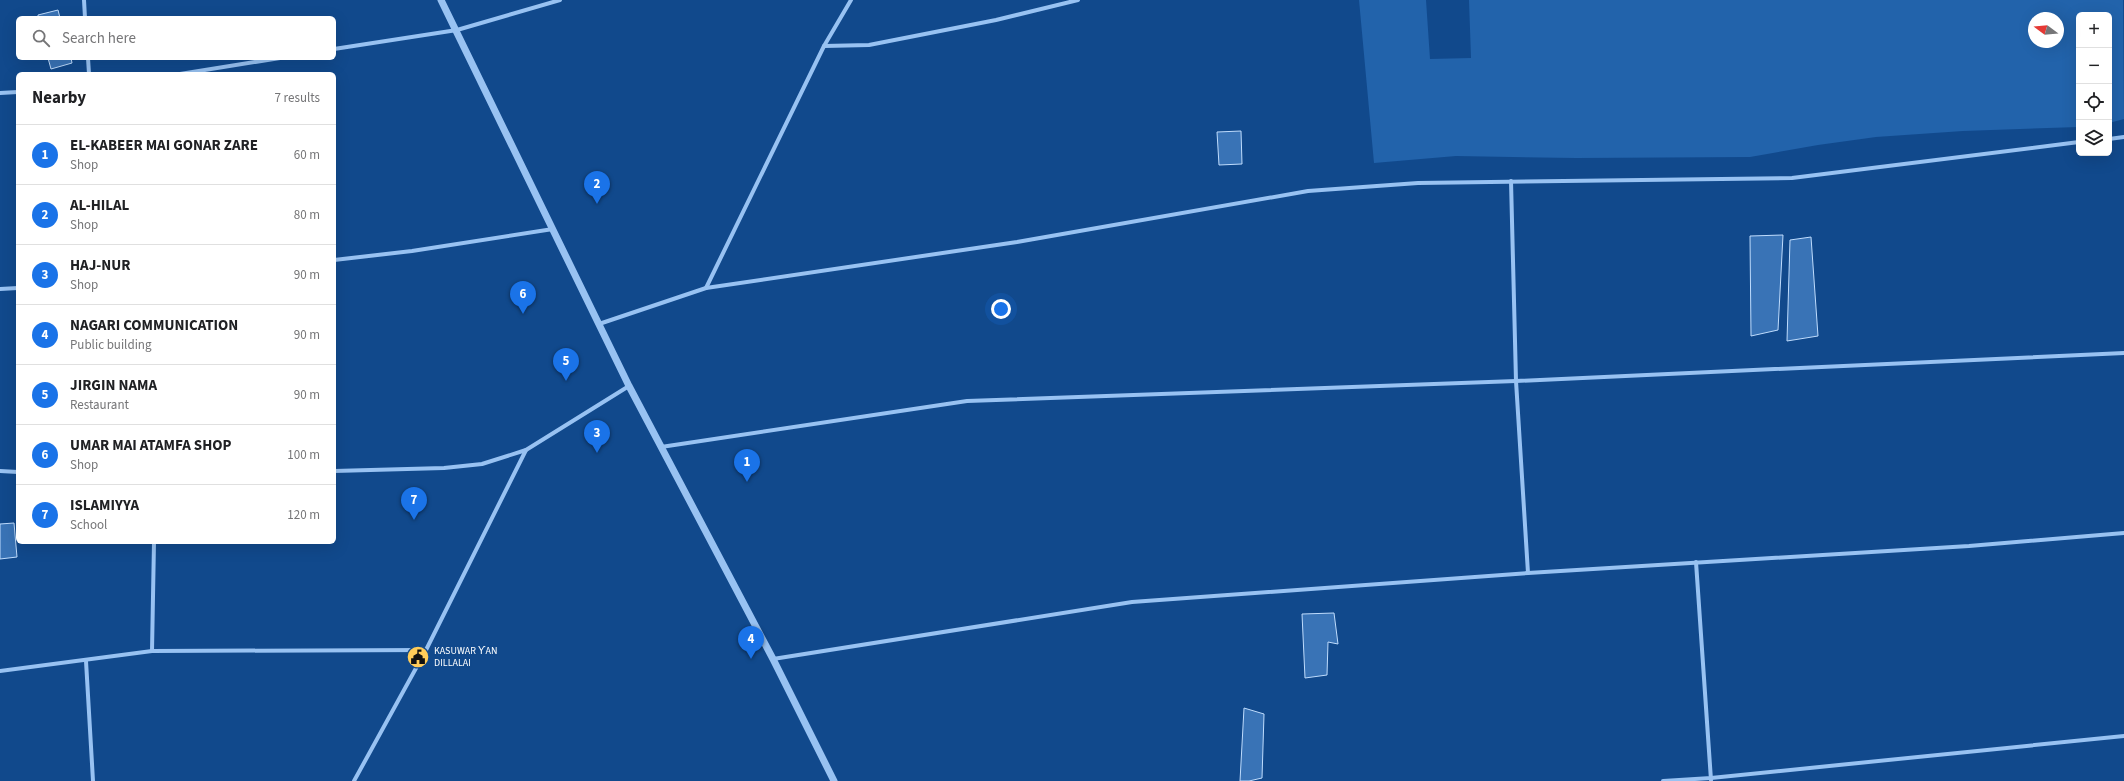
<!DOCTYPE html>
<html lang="en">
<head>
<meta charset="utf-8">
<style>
  :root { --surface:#fff; --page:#f6f6f6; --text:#202124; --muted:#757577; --line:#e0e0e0; --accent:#1a73e8 }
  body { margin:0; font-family:"Source Sans 3",sans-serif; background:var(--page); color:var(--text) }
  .controls { position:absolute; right:12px; top:12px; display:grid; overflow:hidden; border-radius:6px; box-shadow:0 4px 16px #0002 }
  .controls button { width:36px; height:36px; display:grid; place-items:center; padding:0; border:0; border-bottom:1px solid var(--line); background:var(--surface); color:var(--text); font:20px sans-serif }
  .compass { position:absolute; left:2028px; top:12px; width:36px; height:36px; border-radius:50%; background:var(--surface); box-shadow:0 4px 16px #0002; rotate:286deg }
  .you { position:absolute; left:1001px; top:309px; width:14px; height:14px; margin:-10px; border:3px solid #fff; border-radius:50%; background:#1a73e8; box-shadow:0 0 0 6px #1a73e833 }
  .badge { display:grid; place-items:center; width:26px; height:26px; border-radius:50%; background:var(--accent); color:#fff; font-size:13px; font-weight:700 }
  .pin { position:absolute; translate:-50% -33px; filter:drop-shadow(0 1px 2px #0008) }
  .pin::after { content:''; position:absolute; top:21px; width:14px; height:12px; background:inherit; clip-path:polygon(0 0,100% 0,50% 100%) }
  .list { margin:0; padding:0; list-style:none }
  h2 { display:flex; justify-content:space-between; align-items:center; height:52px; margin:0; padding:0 16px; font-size:17px }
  h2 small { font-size:13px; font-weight:400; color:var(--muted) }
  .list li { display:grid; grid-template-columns:26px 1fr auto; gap:12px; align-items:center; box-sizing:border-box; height:60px; padding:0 16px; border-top:1px solid var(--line) }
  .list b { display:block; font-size:15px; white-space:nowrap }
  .list p { margin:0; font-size:13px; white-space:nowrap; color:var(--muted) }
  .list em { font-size:13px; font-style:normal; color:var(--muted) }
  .icon { flex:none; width:22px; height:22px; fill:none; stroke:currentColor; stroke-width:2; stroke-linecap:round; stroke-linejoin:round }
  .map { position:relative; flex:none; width:2124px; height:781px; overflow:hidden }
  .search { position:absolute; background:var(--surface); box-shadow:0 4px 16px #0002; left:16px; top:16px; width:320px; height:44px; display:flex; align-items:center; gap:10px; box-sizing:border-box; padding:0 14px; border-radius:6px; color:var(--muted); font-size:15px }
  .panel { position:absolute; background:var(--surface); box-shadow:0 4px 16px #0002; left:16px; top:72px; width:320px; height:472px; border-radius:6px }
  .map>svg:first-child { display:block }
</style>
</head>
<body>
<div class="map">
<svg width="2124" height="781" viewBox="0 0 2124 781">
  <rect width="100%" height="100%" fill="#11498c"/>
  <path fill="#2263ab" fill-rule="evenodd" d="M1359,0H1426L1430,59L1471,58L1469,0H2123L2124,119L2109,123V15H2079V127L1963,131L1876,137L1818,145L1750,157L1576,158L1456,156L1374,163ZM2034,18H2058V42H2034Z"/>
  <g fill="#3973b6" stroke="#bfdcfd">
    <path d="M58,10L60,18H38V15Z"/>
    <path d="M48,58H71L72,63L51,69Z"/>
    <path d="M1241,131L1242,164L1219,165L1217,132Z"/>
    <path d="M1783,235L1778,330L1751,336L1750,236Z"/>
    <path d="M1811,237L1818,336L1787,341L1790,240Z"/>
    <path d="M14,523L17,557L0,559V524Z"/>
    <path d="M1334,613L1338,644L1328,642L1327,675L1305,678L1302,614Z"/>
    <path d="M1244,708L1264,714L1262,778L1249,781H1240Z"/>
  </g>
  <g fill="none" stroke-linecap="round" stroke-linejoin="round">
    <g stroke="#98c2f2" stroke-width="4">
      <path d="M84,0L85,18"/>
      <path d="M824,46L869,45L996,20L1078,0"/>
      <path d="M334,49L457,30L560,0"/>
      <path d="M88,58L89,74"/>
      <path d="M180,74L280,58"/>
      <path d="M0,93L18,92"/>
      <path d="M2109,139L2124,137"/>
      <path d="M1511,181L1516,381L1528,573"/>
      <path d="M334,260L412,251L553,229"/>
      <path d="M706,288L824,46L851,0"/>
      <path d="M0,289L18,288"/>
      <path d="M599,324L706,288L1017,242L1308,191L1418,183L1792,178L2079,142"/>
      <path d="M661,447L967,401L1516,381L2124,353"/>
      <path d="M0,471L18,472"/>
      <path d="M334,471L444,468L482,464L526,450L629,386"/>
      <path d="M1696,562L1711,780"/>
      <path d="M152,651L154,542"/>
      <path d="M773,659L1132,602L1528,573L1969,546L2124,533"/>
      <path d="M86,661L93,781"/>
      <path d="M0,671L152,651L426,650"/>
      <path d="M354,781L426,650L526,450"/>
      <path d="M1663,781L1711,778L2124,736"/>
    </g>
    <path stroke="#98c2f2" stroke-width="7" d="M441,0L629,386L773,659L834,781"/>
  </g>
  <defs>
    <g id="civic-disc" transform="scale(1.15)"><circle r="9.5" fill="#ffcc59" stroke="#11498c"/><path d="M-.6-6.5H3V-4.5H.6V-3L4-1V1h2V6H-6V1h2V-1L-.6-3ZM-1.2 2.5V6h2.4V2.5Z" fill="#111"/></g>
  </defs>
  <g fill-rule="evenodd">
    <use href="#civic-disc" x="418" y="657"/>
  </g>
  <g text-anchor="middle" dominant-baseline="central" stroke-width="3" stroke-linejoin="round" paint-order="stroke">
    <g font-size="10" fill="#fff" stroke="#11498c" text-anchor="start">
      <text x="434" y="651">KASUWAR ƳAN<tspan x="434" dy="12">DILLALAI</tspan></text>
    </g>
  </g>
</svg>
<div class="controls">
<button>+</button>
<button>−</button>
<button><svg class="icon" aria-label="locate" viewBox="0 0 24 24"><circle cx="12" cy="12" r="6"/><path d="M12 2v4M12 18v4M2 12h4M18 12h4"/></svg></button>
<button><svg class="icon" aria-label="layers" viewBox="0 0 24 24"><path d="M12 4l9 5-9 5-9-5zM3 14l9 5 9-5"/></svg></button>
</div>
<svg class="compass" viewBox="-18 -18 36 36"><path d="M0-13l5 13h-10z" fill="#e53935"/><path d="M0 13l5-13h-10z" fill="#757577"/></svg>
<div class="you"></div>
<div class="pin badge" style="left:747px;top:482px">1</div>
<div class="pin badge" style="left:597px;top:204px">2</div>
<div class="pin badge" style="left:597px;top:453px">3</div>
<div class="pin badge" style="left:751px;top:659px">4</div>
<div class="pin badge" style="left:566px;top:381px">5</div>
<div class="pin badge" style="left:523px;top:314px">6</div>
<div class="pin badge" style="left:414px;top:520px">7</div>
<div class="search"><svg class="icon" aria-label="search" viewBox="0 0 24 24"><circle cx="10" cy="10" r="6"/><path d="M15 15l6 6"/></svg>Search here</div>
<section class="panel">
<h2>Nearby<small>7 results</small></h2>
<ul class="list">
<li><span class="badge">1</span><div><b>EL-KABEER MAI GONAR ZARE</b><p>Shop</p></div><em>60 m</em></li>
<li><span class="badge">2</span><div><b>AL-HILAL</b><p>Shop</p></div><em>80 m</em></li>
<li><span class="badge">3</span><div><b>HAJ-NUR</b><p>Shop</p></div><em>90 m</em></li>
<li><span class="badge">4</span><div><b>NAGARI COMMUNICATION</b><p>Public building</p></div><em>90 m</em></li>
<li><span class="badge">5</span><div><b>JIRGIN NAMA</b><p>Restaurant</p></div><em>90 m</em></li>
<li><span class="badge">6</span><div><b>UMAR MAI ATAMFA SHOP</b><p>Shop</p></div><em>100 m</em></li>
<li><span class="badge">7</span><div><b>ISLAMIYYA</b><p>School</p></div><em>120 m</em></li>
</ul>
</section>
</div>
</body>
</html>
